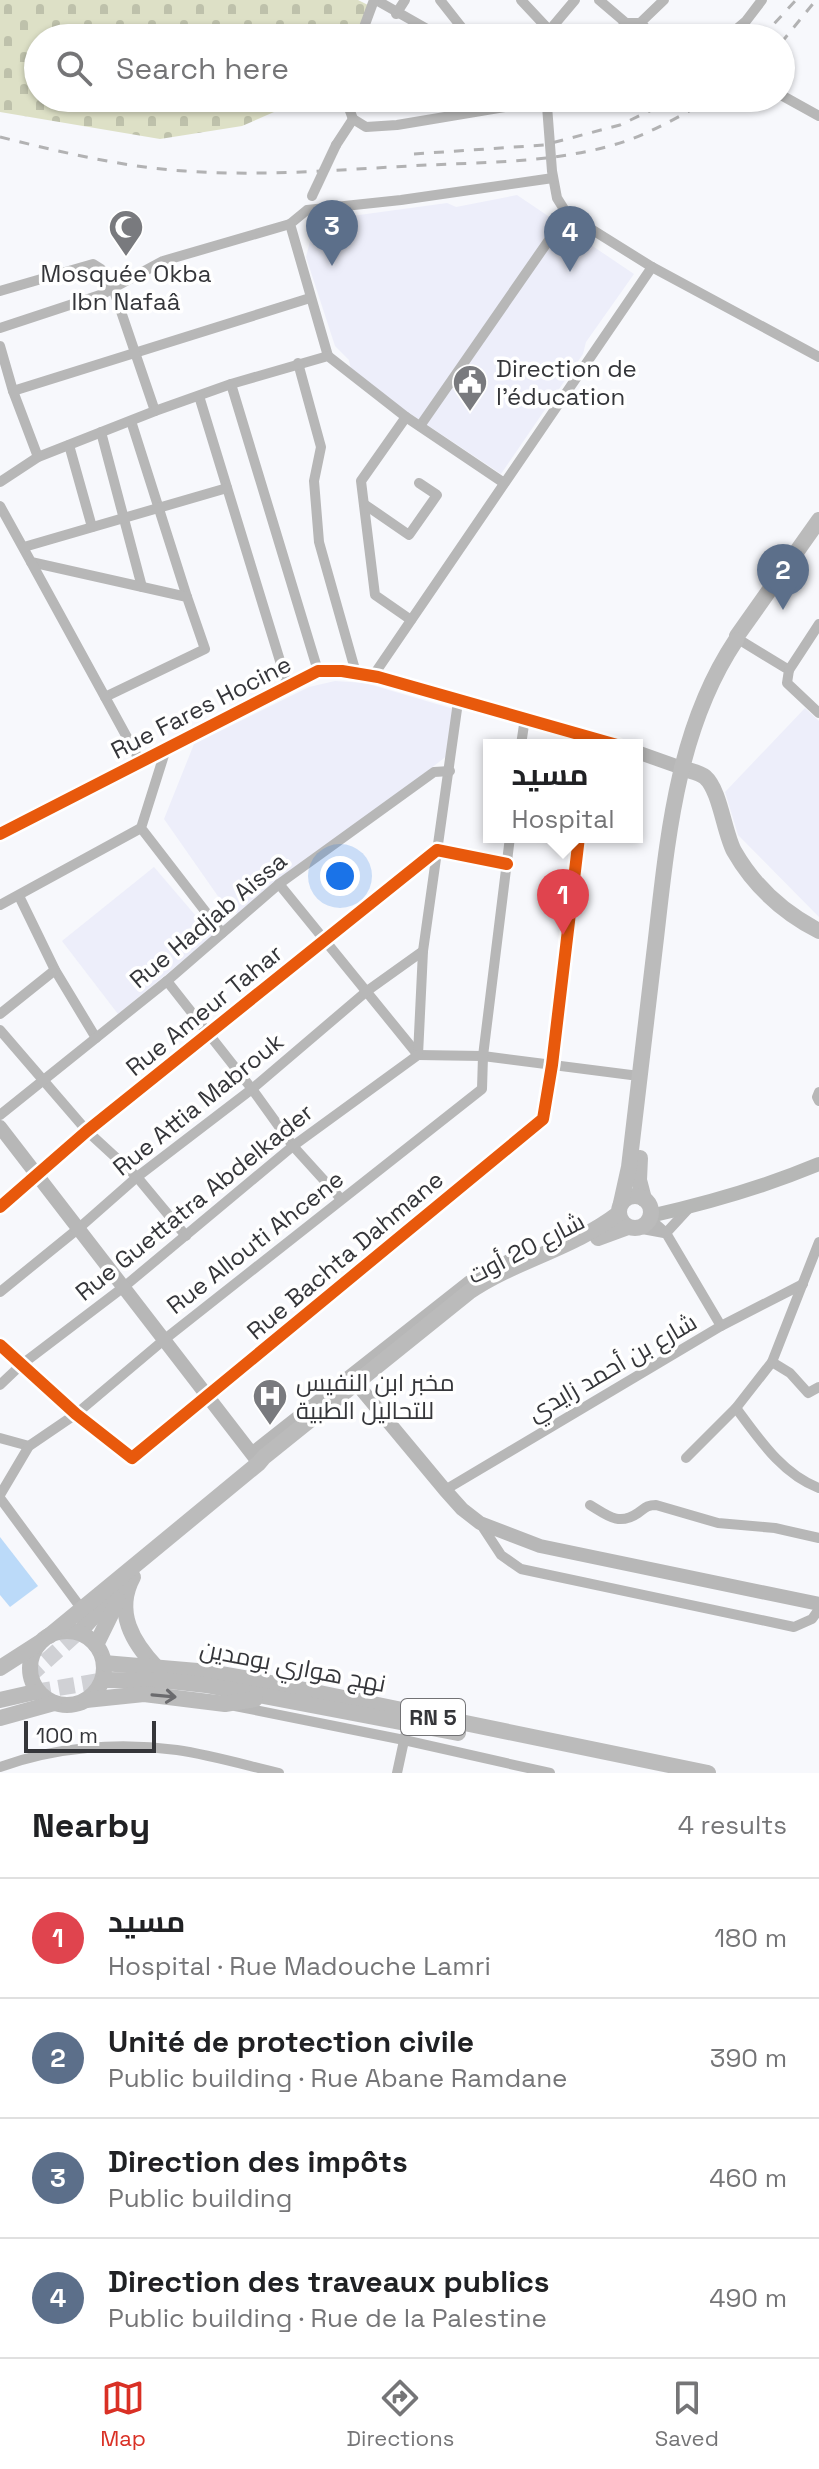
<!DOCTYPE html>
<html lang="en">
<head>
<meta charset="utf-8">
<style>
  :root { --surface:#fff; --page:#f2f2f2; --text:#202124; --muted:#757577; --line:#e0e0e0; --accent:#d93025 }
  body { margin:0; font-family:"Space Grotesk",Cairo,sans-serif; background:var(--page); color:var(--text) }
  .scale { position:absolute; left:24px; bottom:20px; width:132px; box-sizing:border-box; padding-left:8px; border:4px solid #35363a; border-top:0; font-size:22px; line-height:28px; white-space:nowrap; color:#35363a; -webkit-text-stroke:6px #fff; paint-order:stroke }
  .you { position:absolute; left:340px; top:876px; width:28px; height:28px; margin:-20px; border:6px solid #fff; border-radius:50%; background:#1a73e8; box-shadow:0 0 0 12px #1a73e833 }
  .badge { display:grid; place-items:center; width:52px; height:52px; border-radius:50%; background:var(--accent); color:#fff; font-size:26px; font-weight:700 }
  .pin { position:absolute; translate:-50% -66px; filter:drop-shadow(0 2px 4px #0008) }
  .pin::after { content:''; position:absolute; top:42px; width:28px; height:24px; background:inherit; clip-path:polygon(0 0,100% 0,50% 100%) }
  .popup { position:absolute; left:483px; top:739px; width:160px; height:104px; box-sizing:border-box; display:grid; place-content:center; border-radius:0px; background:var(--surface); filter:drop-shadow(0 2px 6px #0005); font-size:26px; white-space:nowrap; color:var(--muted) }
  .popup b { font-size:30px; color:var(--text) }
  .popup::after { content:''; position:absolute; left:50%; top:100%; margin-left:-16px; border:16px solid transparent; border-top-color:var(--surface) }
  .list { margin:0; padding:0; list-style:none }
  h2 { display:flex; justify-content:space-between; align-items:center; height:104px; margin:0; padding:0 32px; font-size:34px }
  h2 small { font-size:26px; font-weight:400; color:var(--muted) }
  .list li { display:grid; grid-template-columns:52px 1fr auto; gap:24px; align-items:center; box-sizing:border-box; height:120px; padding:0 32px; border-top:2px solid var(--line) }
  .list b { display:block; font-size:30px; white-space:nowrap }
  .list p { margin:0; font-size:26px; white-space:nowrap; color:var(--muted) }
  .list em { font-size:26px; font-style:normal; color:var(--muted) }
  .icon { flex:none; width:44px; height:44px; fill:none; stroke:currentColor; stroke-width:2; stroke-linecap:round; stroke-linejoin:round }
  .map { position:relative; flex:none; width:819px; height:1773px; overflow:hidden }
  .search { position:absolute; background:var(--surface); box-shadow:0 2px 6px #0004; left:24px; right:24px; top:24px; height:88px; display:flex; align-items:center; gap:20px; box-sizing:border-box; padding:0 28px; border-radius:44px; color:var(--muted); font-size:30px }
  .sheet { height:584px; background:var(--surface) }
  nav { display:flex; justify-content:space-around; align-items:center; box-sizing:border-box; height:112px; border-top:2px solid var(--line); background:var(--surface); font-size:22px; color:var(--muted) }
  nav a { display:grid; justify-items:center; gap:4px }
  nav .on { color:var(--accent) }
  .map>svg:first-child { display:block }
</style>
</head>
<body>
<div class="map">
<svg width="819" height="1773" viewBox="0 0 819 1773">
  <defs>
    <pattern id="cemetery-stones" width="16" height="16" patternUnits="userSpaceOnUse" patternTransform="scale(2)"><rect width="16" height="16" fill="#dde0c6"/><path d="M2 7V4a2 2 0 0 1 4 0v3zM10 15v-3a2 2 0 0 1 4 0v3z" fill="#bec1ab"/></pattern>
  </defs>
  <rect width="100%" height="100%" fill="#f7f8fc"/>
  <g fill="#edeefa">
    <path d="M517,195L634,274L586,342L583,354L501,474L352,375L349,360L335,346L306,257L315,221L447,203L456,207Z"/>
    <path d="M335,681L365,683L457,710L452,752L242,914L229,912L164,819L194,744L309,687Z"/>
    <path d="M805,708L819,721V917L738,835L725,792Z"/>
    <path d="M154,867L213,936L118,1014L62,941Z"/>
  </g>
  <path fill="url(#cemetery-stones)" d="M0,0H358L368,5L357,38H38V98H306L242,126L160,139L0,112Z"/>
  <path fill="#bbdaf9" d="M0,1537L38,1586L10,1607L0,1595Z"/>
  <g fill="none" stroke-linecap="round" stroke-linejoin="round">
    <g stroke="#d0d1d5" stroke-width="16" stroke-dasharray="16 8" stroke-linecap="butt">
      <path d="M28,1677L84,1627"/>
      <path d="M35,1692L105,1680"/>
    </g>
    <g stroke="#b7b7b7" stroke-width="10">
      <path d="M376,0L443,38"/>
      <path d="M440,0L470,38"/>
      <path d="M521,0L550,31"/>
      <path d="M599,0L626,23"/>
      <path d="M396,14L405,0"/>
      <path d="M640,23L657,38"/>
      <path d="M360,38L374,0"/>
      <path d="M543,38L575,0"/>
      <path d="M612,38L626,23H640L664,0"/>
      <path d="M726,38L746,21L762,0"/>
      <path d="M781,95L819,116"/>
      <path d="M348,98L347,103L353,119L366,127L397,125L523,104L547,106L616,98"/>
      <path d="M555,98L547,106L552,171L557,198L567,214L652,267L819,357"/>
      <path d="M336,145L353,119"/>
      <path d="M0,291L93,264L101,269L113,288L103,294L0,328"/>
      <path d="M0,346L13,391L38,457"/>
      <path d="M328,356L290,224L307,210L401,200L553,178"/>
      <path d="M298,363L321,447L314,481L319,542L356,673"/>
      <path d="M231,384L318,671"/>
      <path d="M13,391L310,298"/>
      <path d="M199,396L288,687"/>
      <path d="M155,411L113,288L163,261L290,224"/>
      <path d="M406,417L361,481L375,595L411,620"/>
      <path d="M131,421L187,597"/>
      <path d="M420,426L567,214"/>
      <path d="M101,432L142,587"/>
      <path d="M69,445L92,527"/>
      <path d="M0,482L38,457L155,411L231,384L328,356L406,417L504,483"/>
      <path d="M364,504L409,535L437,495L419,483"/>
      <path d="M0,506L31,562L187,597L205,649L105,697L141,763"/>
      <path d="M24,547L227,488"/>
      <path d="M31,562L105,697"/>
      <path d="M743,642L789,670L787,683L819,713"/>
      <path d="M789,670L819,624"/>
      <path d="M373,676L652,267"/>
      <path d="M521,745L525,718"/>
      <path d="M165,752L141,828L222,933"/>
      <path d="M279,884L418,1055"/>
      <path d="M19,896L55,970L96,1038"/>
      <path d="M0,905L141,828"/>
      <path d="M167,981L252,1089L293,1146L341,1199"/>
      <path d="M0,1014L55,970"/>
      <path d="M0,1030L87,1131L137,1177L186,1236"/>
      <path d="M418,1055L423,951L458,702"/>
      <path d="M418,1055L483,1056L639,1076"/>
      <path d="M819,1092L817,1097L819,1101"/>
      <path d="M0,1115L167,981L279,884L434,772L450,771"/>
      <path d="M0,1207L87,1131L437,850L507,864"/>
      <path d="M649,1218L666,1233L721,1326"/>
      <path d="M637,1228L664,1233"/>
      <path d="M666,1233L689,1208"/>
      <path d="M0,1292L79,1228L137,1177L252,1089L367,991L423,951"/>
      <path d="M0,1345L76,1414L132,1458L543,1119L552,1065L579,837"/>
      <path d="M772,1362L790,1373L808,1393L819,1387"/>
      <path d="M0,1385L21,1365L125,1286L293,1146L418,1055"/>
      <path d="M736,1408C759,1439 782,1474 819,1488"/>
      <path d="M0,1438L29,1446"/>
      <path d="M251,1452L468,1281L514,1256L530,1260"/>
      <path d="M686,1458L736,1408L772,1362L819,1242"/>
      <path d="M445,1490L721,1326L803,1284"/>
      <path d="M0,1495L29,1446L76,1414L165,1339L482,1089L483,1056L510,837"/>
      <path d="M0,1498L81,1608"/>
      <path d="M590,1505C608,1516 619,1526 638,1513C645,1508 647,1505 656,1505L718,1523L775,1528L819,1538"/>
      <path d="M480,1523L501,1555L521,1569L794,1627L812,1619L819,1609"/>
      <path d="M235,1706L404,1740L550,1773"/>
      <path d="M0,1767C55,1747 118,1742 177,1750C211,1755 245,1765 279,1773"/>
      <path d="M397,1773L405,1736"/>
    </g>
    <g stroke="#b7b7b7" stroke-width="14">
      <path d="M637,752L682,768"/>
      <path d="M0,834L318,671H342L378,677L617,745"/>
      <path d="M0,1127L259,1463"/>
      <path d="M356,1383L445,1490L462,1509L480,1523L540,1546L819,1604"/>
    </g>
    <path stroke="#b6b7b6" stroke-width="14" d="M650,1216C708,1203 764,1187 819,1164"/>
    <g stroke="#bbb" stroke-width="16">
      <path d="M737,636L819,520"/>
      <path d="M682,768C689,771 699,772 705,777C720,790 724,832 734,851C754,886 784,913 819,931"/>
      <path d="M640,1158L639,1180L644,1199"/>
      <circle cx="635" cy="1212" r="16"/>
      <path d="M621,1203L629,1167C637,1096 646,1026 654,955C667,847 674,733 736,640"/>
      <path d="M598,1238L628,1227"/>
      <path d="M133,1577C114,1612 133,1643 157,1668"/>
      <path d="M84,1627L124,1583"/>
      <circle cx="67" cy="1668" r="37"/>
      <path d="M49,1636L259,1463L264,1457L469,1292C516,1260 574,1248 619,1213"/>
      <path d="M96,1645L118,1600"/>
      <path d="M104,1663L209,1672L256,1680L708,1773"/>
      <path d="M0,1668L39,1643"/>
      <path d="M105,1680L170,1681L206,1685L458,1733"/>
      <path d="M0,1700L35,1692"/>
      <path d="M86,1700L144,1694L225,1704L255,1699"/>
      <path d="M0,1718L54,1703"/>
    </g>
    <g stroke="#b2b2b3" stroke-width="3" stroke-dasharray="10 10" stroke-linecap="butt">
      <path d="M761,38L796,0"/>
      <path d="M781,43L816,0"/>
      <path d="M0,137C61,152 122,167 185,171C265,177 347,169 428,165C493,162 564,162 626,141C657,130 685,113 713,98"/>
      <path d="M414,154L544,145L620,125L677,98"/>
    </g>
    <path stroke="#b7b7b7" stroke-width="10" d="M312,196L336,145"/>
    <g stroke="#fff" stroke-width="17">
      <g id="cycleway">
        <path d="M0,834L318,671H342L378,677L617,745"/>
        <path d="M0,1207L87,1131L437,850L507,864"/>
        <path d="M0,1345L76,1414L132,1458L543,1119L552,1065L579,837"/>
      </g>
    </g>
    <use href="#cycleway" stroke="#e8590c" stroke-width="12"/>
  </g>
  <defs><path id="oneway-shaft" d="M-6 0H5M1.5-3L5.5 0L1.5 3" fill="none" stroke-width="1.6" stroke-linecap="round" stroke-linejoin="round" transform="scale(2)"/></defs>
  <use stroke="#6b6b6e" href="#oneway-shaft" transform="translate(164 1696) rotate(5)"/>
  <defs>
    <g id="mosque-pin" transform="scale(1.8)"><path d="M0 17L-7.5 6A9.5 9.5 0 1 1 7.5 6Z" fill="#797a7e" stroke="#fff"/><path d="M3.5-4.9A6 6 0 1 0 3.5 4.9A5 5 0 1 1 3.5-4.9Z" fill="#fff"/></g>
    <g id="civic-pin" transform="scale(1.8)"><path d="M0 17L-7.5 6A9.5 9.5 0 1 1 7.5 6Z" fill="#797a7e" stroke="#fff"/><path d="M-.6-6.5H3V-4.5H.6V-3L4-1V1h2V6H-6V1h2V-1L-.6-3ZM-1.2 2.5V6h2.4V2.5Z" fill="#fff"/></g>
    <g id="hospital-pin" transform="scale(1.8)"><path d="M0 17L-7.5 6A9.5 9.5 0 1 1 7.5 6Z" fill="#797a7e" stroke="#fff"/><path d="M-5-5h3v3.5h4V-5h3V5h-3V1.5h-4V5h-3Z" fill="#fff"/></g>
  </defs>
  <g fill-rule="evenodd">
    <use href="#mosque-pin" x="126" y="227"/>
    <use href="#civic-pin" x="470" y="382"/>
    <use href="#hospital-pin" x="270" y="1396"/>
  </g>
  <g text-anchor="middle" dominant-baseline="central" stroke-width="7" stroke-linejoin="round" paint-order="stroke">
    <rect fill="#fff" stroke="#727275" stroke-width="2" x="401" y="1699" width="64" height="36" rx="6"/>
    <g font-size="22" font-weight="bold" fill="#35363a">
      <text x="433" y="1717">RN 5</text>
    </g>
    <g font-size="24" fill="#35363a" stroke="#fff" text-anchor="start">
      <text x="126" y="273" text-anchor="middle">Mosquée Okba<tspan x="126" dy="28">Ibn Nafaâ</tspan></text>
      <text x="496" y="368">Direction de<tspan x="496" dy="28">l'éducation</tspan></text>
      <text x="296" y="1382">مخبر ابن النفيس<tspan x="296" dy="28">للتحاليل الطبية</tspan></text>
    </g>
    <g font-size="24" fill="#35363a" stroke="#fff">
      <text transform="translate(201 707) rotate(-27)">Rue Fares Hocine</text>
      <text transform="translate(208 920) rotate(-40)">Rue Hadjab Aissa</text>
      <text transform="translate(204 1010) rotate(-39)">Rue Ameur Tahar</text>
      <text transform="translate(198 1104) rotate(-39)">Rue Attia Mabrouk</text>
      <text transform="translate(194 1202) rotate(-39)">Rue Guettatra Abdelkader</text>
      <text transform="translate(255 1242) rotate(-38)">Rue Allouti Ahcene</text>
      <text transform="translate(526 1248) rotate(-27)">شارع 20 أوت</text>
      <text transform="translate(345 1255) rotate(-40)">Rue Bachta Dahmane</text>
      <text transform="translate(612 1367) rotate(-30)">شارع بن أحمد زايدي</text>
      <text transform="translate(293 1666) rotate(11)">نهج هواري بومدين</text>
    </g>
  </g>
</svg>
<div class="scale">100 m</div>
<div class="you"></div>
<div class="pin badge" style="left:563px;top:935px;background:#e0444e">1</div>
<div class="popup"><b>مسيد</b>Hospital</div>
<div class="pin badge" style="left:783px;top:610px;background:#5c6f8a">2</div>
<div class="pin badge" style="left:332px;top:266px;background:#5c6f8a">3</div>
<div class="pin badge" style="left:570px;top:272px;background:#5c6f8a">4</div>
<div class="search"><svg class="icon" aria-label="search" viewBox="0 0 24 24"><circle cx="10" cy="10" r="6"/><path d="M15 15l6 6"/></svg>Search here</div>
</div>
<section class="sheet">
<h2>Nearby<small>4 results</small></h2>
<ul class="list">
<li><span class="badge" style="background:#e0444e">1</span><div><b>مسيد</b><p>Hospital · Rue Madouche Lamri</p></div><em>180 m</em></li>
<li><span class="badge" style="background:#5c6f8a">2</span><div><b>Unité de protection civile</b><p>Public building · Rue Abane Ramdane</p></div><em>390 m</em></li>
<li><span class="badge" style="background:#5c6f8a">3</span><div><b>Direction des impôts</b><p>Public building</p></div><em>460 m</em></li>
<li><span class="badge" style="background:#5c6f8a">4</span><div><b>Direction des traveaux publics</b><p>Public building · Rue de la Palestine</p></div><em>490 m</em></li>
</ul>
</section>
<nav>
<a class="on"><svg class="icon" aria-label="map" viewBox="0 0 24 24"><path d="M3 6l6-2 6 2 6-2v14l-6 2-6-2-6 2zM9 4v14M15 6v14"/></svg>Map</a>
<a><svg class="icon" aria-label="directions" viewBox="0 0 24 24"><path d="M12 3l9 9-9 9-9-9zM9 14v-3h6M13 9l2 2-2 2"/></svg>Directions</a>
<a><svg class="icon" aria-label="saved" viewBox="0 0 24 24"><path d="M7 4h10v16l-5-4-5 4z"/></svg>Saved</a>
</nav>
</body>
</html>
